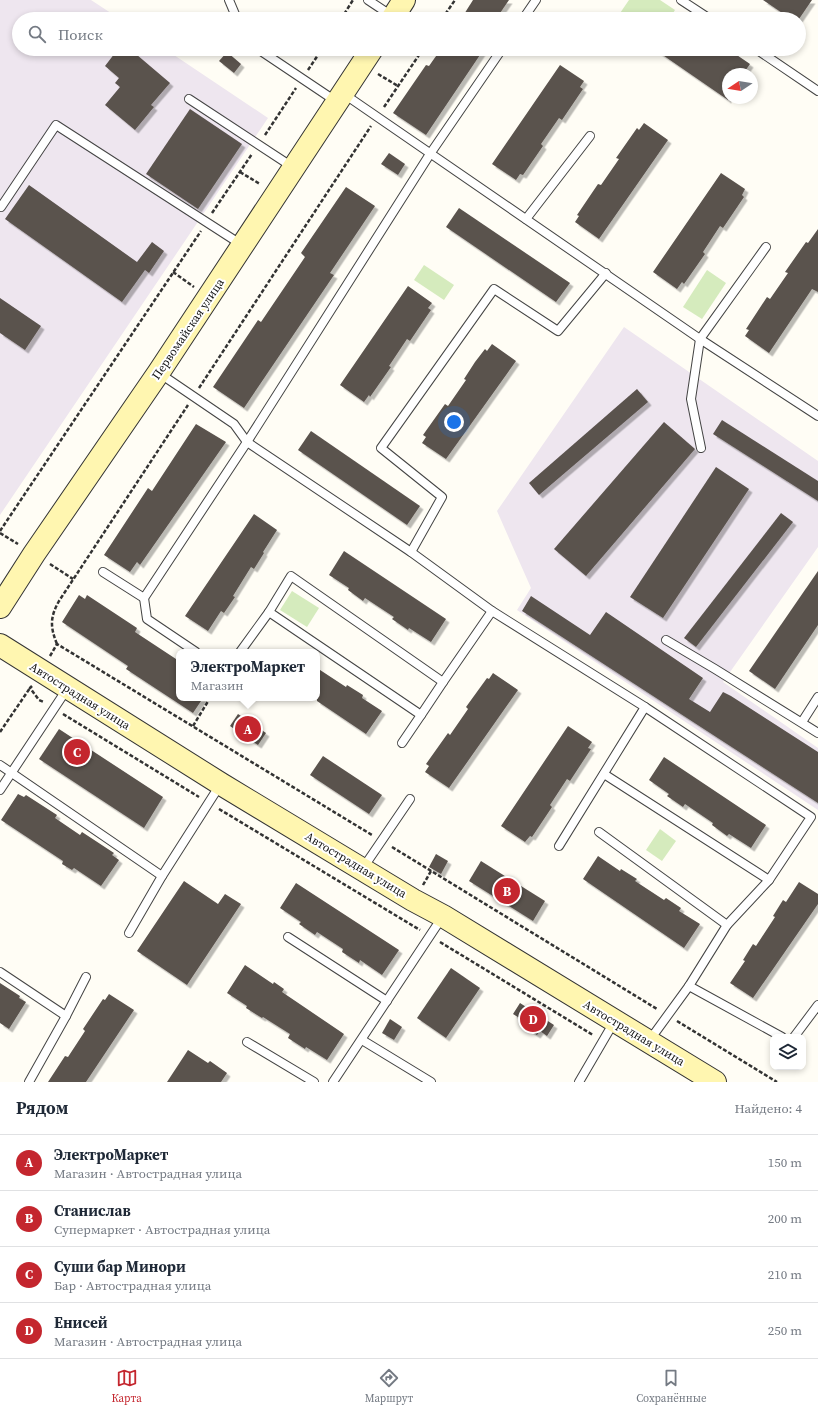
<!DOCTYPE html>
<html lang="ru">
<head>
<meta charset="utf-8">
<style>
  :root { --surface:#fff; --page:#f2f2f3; --text:#1f2937; --muted:#747a83; --line:#e0e1e3; --accent:#c4262e }
  body { margin:0; font-family:"Source Serif 4",serif; background:var(--page); color:var(--text) }
  .controls { position:absolute; right:12px; bottom:12px; display:grid; overflow:hidden; border-radius:8px; box-shadow:0 2px 6px #0003 }
  .controls button { width:36px; height:36px; display:grid; place-items:center; padding:0; border:0; border-bottom:1px solid var(--line); background:var(--surface); color:var(--text); font:20px sans-serif }
  .compass { position:absolute; left:722px; top:68px; width:36px; height:36px; border-radius:50%; background:var(--surface); box-shadow:0 2px 6px #0003; rotate:258deg }
  .you { position:absolute; left:454px; top:422px; width:14px; height:14px; margin:-10px; border:3px solid #fff; border-radius:50%; background:#1a73e8; box-shadow:0 0 0 6px #1a73e833 }
  .badge { display:grid; place-items:center; width:26px; height:26px; border-radius:50%; background:var(--accent); color:#fff; font-size:13px; font-weight:700 }
  .pin { position:absolute; translate:-50% -50%; border:2px solid #fff; box-shadow:0 1px 4px #0006 }
  .popup { position:absolute; left:176px; top:649px; width:144px; height:52px; box-sizing:border-box; display:grid; place-content:center; border-radius:8px; background:var(--surface); filter:drop-shadow(0 1px 3px #0005); font-size:13px; white-space:nowrap; color:var(--muted) }
  .popup b { font-size:15px; color:var(--text) }
  .popup::after { content:''; position:absolute; left:50%; top:100%; margin-left:-8px; border:8px solid transparent; border-top-color:var(--surface) }
  .list { margin:0; padding:0; list-style:none }
  h2 { display:flex; justify-content:space-between; align-items:center; height:52px; margin:0; padding:0 16px; font-size:17px }
  h2 small { font-size:13px; font-weight:400; color:var(--muted) }
  .list li { display:grid; grid-template-columns:26px 1fr auto; gap:12px; align-items:center; box-sizing:border-box; height:56px; padding:0 16px; border-top:1px solid var(--line) }
  .list b { display:block; font-size:15px; white-space:nowrap }
  .list p { margin:0; font-size:13px; white-space:nowrap; color:var(--muted) }
  .list em { font-size:13px; font-style:normal; color:var(--muted) }
  .icon { flex:none; width:22px; height:22px; fill:none; stroke:currentColor; stroke-width:2; stroke-linecap:round; stroke-linejoin:round }
  .map { position:relative; flex:none; width:818px; height:1082px; overflow:hidden }
  .search { position:absolute; background:var(--surface); box-shadow:0 2px 6px #0003; left:12px; right:12px; top:12px; height:44px; display:flex; align-items:center; gap:10px; box-sizing:border-box; padding:0 14px; border-radius:22px; color:var(--muted); font-size:15px }
  .sheet { height:276px; background:var(--surface) }
  nav { display:flex; justify-content:space-around; align-items:center; box-sizing:border-box; height:56px; border-top:1px solid var(--line); background:var(--surface); font-size:11px; color:var(--muted) }
  nav a { display:grid; justify-items:center; gap:2px }
  nav .on { color:var(--accent) }
  .map>svg:first-child { display:block }
</style>
</head>
<body>
<div class="map">
<svg width="818" height="1082" viewBox="0 0 818 1082">
  <defs>
    <filter id="shadow"><feDropShadow dx="3.5" dy="3.5" stdDeviation="0" flood-color="#0004"/></filter>
  </defs>
  <rect width="100%" height="100%" fill="#fffdf5"/>
  <g fill="#eee6ef">
    <path d="M0,0H91L120,19H19V49H165L268,118L0,515Z"/>
    <path d="M624,327L818,461V547L723,682L818,748V810L517,610L531,588L497,511Z"/>
  </g>
  <g fill="#d5ebbd">
    <path d="M629,0H660L675,10L669,19H616Z"/>
    <path d="M424,265L454,285L444,300L414,280Z"/>
    <path d="M707,270L726,283L702,319L683,307Z"/>
    <path d="M292,591L319,608L307,627L280,610Z"/>
    <path d="M660,829L676,841L662,861L646,850Z"/>
  </g>
  <g fill="#5a524d" filter="url(#shadow)">
    <path d="M473,0H509L496,19H461Z"/>
    <path d="M763,0H812L799,19H791Z"/>
    <path d="M118,49H130L170,83L151,105L154,107L135,130L105,105L120,87L115,83L119,78L105,66Z"/>
    <path d="M441,49H484L426,135L393,113L426,65L429,66Z"/>
    <path d="M654,49H728L750,64L743,74H728V100Z"/>
    <path d="M227,52L241,64L234,73L219,61Z"/>
    <path d="M560,65L584,81L580,87L583,89L562,120L559,118L541,144L543,146L523,175L520,174L516,180L492,164Z"/>
    <path d="M190,109L242,144L198,209L146,174Z"/>
    <path d="M644,123L668,140L599,239L575,222L579,216L577,215L598,184L601,185L619,159L616,158L637,128L639,130Z"/>
    <path d="M389,153L405,164L398,175L381,164Z"/>
    <path d="M721,173L745,189L742,195L744,197L723,228L720,226L703,252L705,254L684,284L682,282L677,289L653,272Z"/>
    <path d="M29,185L137,262L152,242L164,251L149,273L145,270L122,302L5,219Z"/>
    <path d="M346,187L375,206L330,273L334,275L244,408L213,387L258,320L261,322L305,257L301,253Z"/>
    <path d="M459,208L570,283L556,302L446,227Z"/>
    <path d="M818,229V292L812,289L769,353L745,336L749,330L746,329L767,297L770,299L788,273L785,272L806,242L808,243Z"/>
    <path d="M408,286L432,303L428,308L431,310L410,341L407,339L389,366L391,367L370,397L369,395L364,402L340,385Z"/>
    <path d="M0,298L41,326L25,350L0,333Z"/>
    <path d="M492,344L516,361L446,459L422,443L426,437L423,435L445,404L448,406L466,380L464,379L475,362L485,349L487,351Z"/>
    <path d="M637,389L648,402L539,495L529,483Z"/>
    <path d="M722,420L818,481V501L713,434Z"/>
    <path d="M664,422L695,449L586,576L554,549Z"/>
    <path d="M196,424L226,442L140,565L137,562L130,572L104,555L148,488L152,491Z"/>
    <path d="M311,431L420,506L407,525L298,450Z"/>
    <path d="M716,467L749,489L663,618L630,597Z"/>
    <path d="M781,513L793,522L696,647L684,638Z"/>
    <path d="M254,514L277,530L263,552L264,553L254,569L251,567L233,596L235,597L224,613L221,611L208,631L185,616Z"/>
    <path d="M344,551L446,619L431,642L409,628L408,630L392,619L394,617L365,598L363,601L348,590L349,588L329,575Z"/>
    <path d="M818,571V625L775,689L749,671Z"/>
    <path d="M79,595L85,599L87,595L137,628L135,632L179,661V698H203L193,713L126,669L128,666L62,622Z"/>
    <path d="M531,596L590,635L606,612L703,678L689,699L710,712L723,692L731,696L818,752V803L522,611Z"/>
    <path d="M317,668L346,687L347,685L363,695L362,698L382,711L366,734L317,701Z"/>
    <path d="M493,673L518,690L449,788L425,772L429,766L426,764L448,733L450,735L468,709L466,707L487,678L489,679Z"/>
    <path d="M238,714L266,733L258,745L230,726Z"/>
    <path d="M568,726L592,742L588,748L591,749L570,781L567,779L550,805L552,807L532,837L530,836L525,842L501,826Z"/>
    <path d="M59,729L163,797L144,828L39,759Z"/>
    <path d="M323,756L382,795L369,814L310,775Z"/>
    <path d="M664,757L766,825L751,848L729,834L727,836L712,825L713,823L685,804L683,807L667,796L669,794L649,780Z"/>
    <path d="M18,794L24,797L26,795L57,815L55,818L80,835L82,832L114,853L112,855L119,860L101,886L74,868L72,870L62,864L63,861L1,820Z"/>
    <path d="M436,854L448,861L441,874L429,867Z"/>
    <path d="M598,856L620,871L621,869L637,879L635,881L664,900L666,898L681,908L679,911L700,924L684,948L583,879Z"/>
    <path d="M481,861L545,901L533,921L469,881Z"/>
    <path d="M184,881L218,904L225,894L241,904L187,985L137,951Z"/>
    <path d="M799,882L818,894V904L753,998L730,983L745,961L743,960L753,944L756,946L775,917L773,916L783,900L786,902Z"/>
    <path d="M296,883L399,950L382,975L360,960L359,963L342,952L343,949L317,932L315,935L299,924L301,922L280,908Z"/>
    <path d="M245,965L273,984L274,982L284,989L282,992L344,1034L327,1060L306,1047L305,1049L288,1038L290,1034L263,1017L262,1018L246,1008L247,1006L227,993Z"/>
    <path d="M451,968L480,988L446,1038L417,1018Z"/>
    <path d="M0,983L20,996L19,998L26,1002L9,1029L0,1023Z"/>
    <path d="M109,994L134,1010L86,1082H48L65,1056L68,1057L85,1031L83,1029L103,999L105,1000Z"/>
    <path d="M520,1003L554,1025L547,1036L540,1031L537,1035L526,1028L529,1024L513,1014Z"/>
    <path d="M390,1019L402,1027L394,1040L382,1033Z"/>
    <path d="M188,1050L208,1063L210,1061L227,1073L221,1082H167Z"/>
  </g>
  <g fill="none" stroke-linecap="round" stroke-linejoin="round">
    <g stroke="#444" stroke-width="10">
      <g id="lane">
        <path d="M229,0L237,19"/>
        <path d="M368,0L392,16"/>
        <path d="M681,0L710,19"/>
        <path d="M523,19L536,0"/>
        <path d="M258,49L337,102"/>
        <path d="M756,49L818,91"/>
        <path d="M344,94L700,339L818,416"/>
        <path d="M189,99L294,168"/>
        <path d="M1,207L56,125L242,245"/>
        <path d="M526,219L590,136"/>
        <path d="M159,373L234,424L247,442L411,552L492,611L645,707L811,817L769,880L727,925L689,986L649,1041"/>
        <path d="M701,448L691,399L700,339L766,247"/>
        <path d="M411,552L442,497L381,448L494,289L558,331L606,273"/>
        <path d="M103,572L144,598L247,442L430,154L502,49"/>
        <path d="M144,598L147,619L196,652"/>
        <path d="M269,612L421,715L443,682"/>
        <path d="M666,640L715,669L818,733"/>
        <path d="M240,652L269,612L291,576L443,682L492,611"/>
        <path d="M802,722L818,697"/>
        <path d="M402,743L421,715"/>
        <path d="M0,765L162,876"/>
        <path d="M604,774L769,880"/>
        <path d="M0,790L67,689"/>
        <path d="M599,832L727,925"/>
        <path d="M559,846L645,707"/>
        <path d="M363,868L410,799"/>
        <path d="M129,933L162,876L220,785"/>
        <path d="M288,937L387,1001"/>
        <path d="M0,972L66,1016"/>
        <path d="M689,986L782,1037"/>
        <path d="M794,1037L818,1005"/>
        <path d="M362,1040L431,1082"/>
        <path d="M247,1042L314,1082"/>
        <path d="M29,1082L66,1016L86,977"/>
        <path d="M333,1082L443,916"/>
        <path d="M579,1082L614,1022"/>
      </g>
    </g>
    <g stroke="#333" stroke-width="24">
      <g id="secondary">
        <path d="M392,19L404,0"/>
        <path d="M0,607L34,554L159,372L372,49"/>
        <path d="M0,645L221,784L413,900L443,916L715,1082"/>
      </g>
    </g>
    <g stroke="#333" stroke-width="2.5" stroke-dasharray="4 2" stroke-linecap="butt">
      <path d="M341,19L353,0"/>
      <path d="M442,19L455,0"/>
      <path d="M339,49L347,54"/>
      <path d="M308,70L322,49"/>
      <path d="M378,74L398,86"/>
      <path d="M384,107L423,49"/>
      <path d="M265,135L296,88"/>
      <path d="M240,172L260,184"/>
      <path d="M212,213L252,154"/>
      <path d="M173,272L194,287"/>
      <path d="M199,388L371,126"/>
      <path d="M0,531L201,231"/>
      <path d="M0,533L18,544"/>
      <path d="M50,564L73,579"/>
      <path d="M57,644C50,627 50,617 59,601L188,405"/>
      <path d="M50,656L57,644L372,835"/>
      <path d="M32,686L30,688L39,700L44,702"/>
      <path d="M63,714L199,797"/>
      <path d="M193,726L210,698"/>
      <path d="M0,732L30,688H29"/>
      <path d="M219,809L420,930"/>
      <path d="M392,847L657,1009"/>
      <path d="M423,885L431,871"/>
      <path d="M440,942L593,1035"/>
      <path d="M677,1021L777,1082"/>
    </g>
    <use href="#lane" stroke="#fff" stroke-width="8"/>
    <use href="#secondary" stroke="#fff6b0" stroke-width="22"/>
  </g>
  <g text-anchor="middle" dominant-baseline="central" stroke-width="4" stroke-linejoin="round" paint-order="stroke">
    <g font-size="12" fill="#111" stroke="#fff">
      <text transform="translate(188 329) rotate(-56)">Первомайская улица</text>
      <text transform="translate(80 696) rotate(32)">Автострадная улица</text>
      <text transform="translate(356 865) rotate(31)">Автострадная улица</text>
      <text transform="translate(634 1033) rotate(31)">Автострадная улица</text>
    </g>
  </g>
</svg>
<div class="controls">
<button><svg class="icon" aria-label="layers" viewBox="0 0 24 24"><path d="M12 4l9 5-9 5-9-5zM3 14l9 5 9-5"/></svg></button>
</div>
<svg class="compass" viewBox="-18 -18 36 36"><path d="M0-13l5 13h-10z" fill="#e53935"/><path d="M0 13l5-13h-10z" fill="#747a83"/></svg>
<div class="you"></div>
<div class="pin badge" style="left:248px;top:729px">A</div>
<div class="popup"><b>ЭлектроМаркет</b>Магазин</div>
<div class="pin badge" style="left:507px;top:891px">B</div>
<div class="pin badge" style="left:77px;top:752px">C</div>
<div class="pin badge" style="left:533px;top:1019px">D</div>
<div class="search"><svg class="icon" aria-label="search" viewBox="0 0 24 24"><circle cx="10" cy="10" r="6"/><path d="M15 15l6 6"/></svg>Поиск</div>
</div>
<section class="sheet">
<h2>Рядом<small>Найдено: 4</small></h2>
<ul class="list">
<li><span class="badge">A</span><div><b>ЭлектроМаркет</b><p>Магазин · Автострадная улица</p></div><em>150 m</em></li>
<li><span class="badge">B</span><div><b>Станислав</b><p>Супермаркет · Автострадная улица</p></div><em>200 m</em></li>
<li><span class="badge">C</span><div><b>Суши бар Минори</b><p>Бар · Автострадная улица</p></div><em>210 m</em></li>
<li><span class="badge">D</span><div><b>Енисей</b><p>Магазин · Автострадная улица</p></div><em>250 m</em></li>
</ul>
</section>
<nav>
<a class="on"><svg class="icon" aria-label="map" viewBox="0 0 24 24"><path d="M3 6l6-2 6 2 6-2v14l-6 2-6-2-6 2zM9 4v14M15 6v14"/></svg>Карта</a>
<a><svg class="icon" aria-label="directions" viewBox="0 0 24 24"><path d="M12 3l9 9-9 9-9-9zM9 14v-3h6M13 9l2 2-2 2"/></svg>Маршрут</a>
<a><svg class="icon" aria-label="saved" viewBox="0 0 24 24"><path d="M7 4h10v16l-5-4-5 4z"/></svg>Сохранённые</a>
</nav>
</body>
</html>
